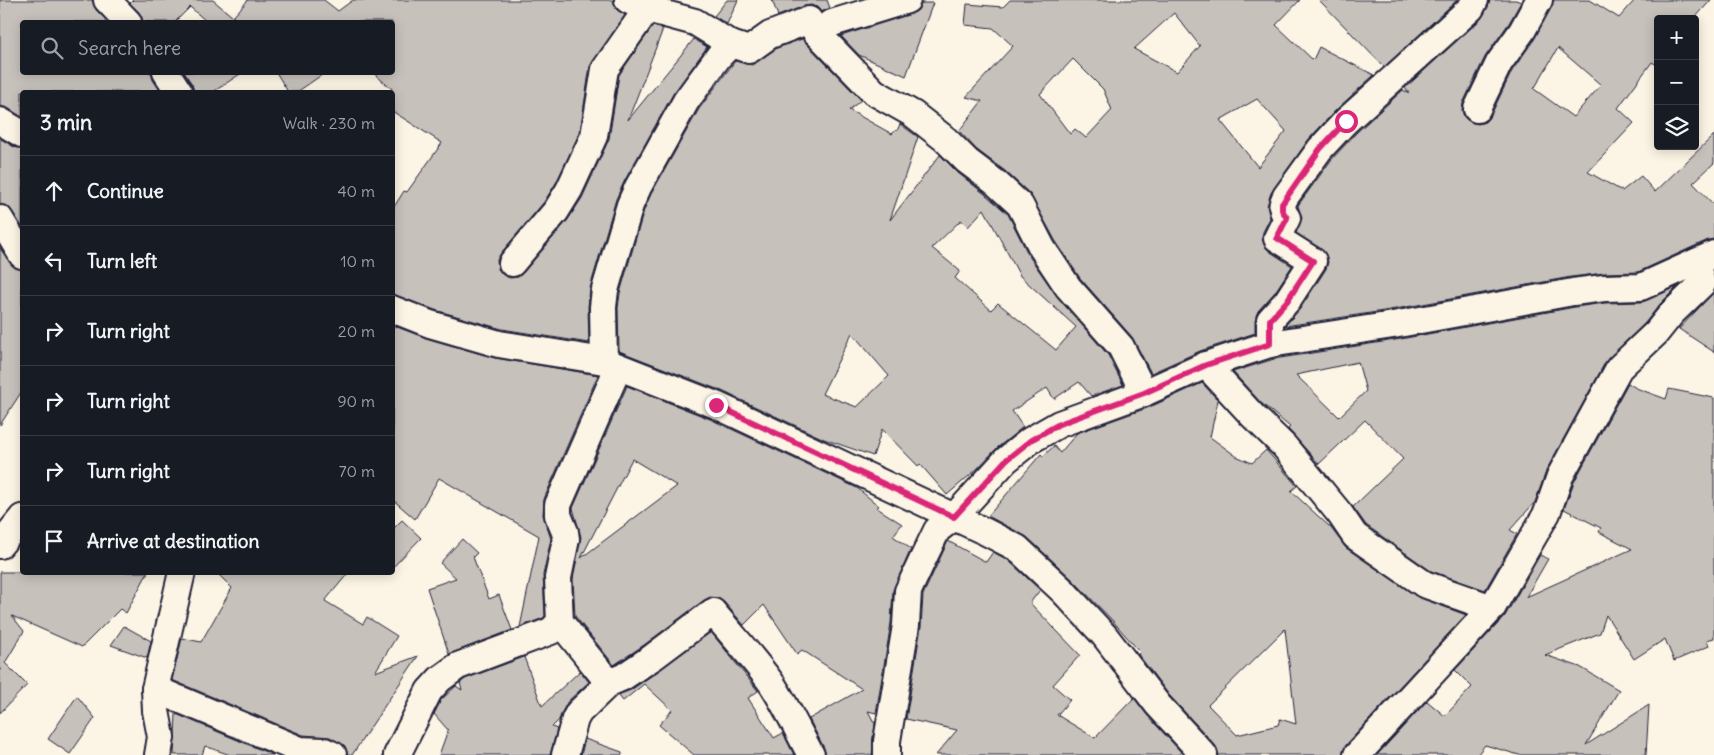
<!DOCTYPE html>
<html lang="en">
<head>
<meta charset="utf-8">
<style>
  :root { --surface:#171b24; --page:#242831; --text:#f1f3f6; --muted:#9ea1a6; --line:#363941 }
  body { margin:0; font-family:Delius,sans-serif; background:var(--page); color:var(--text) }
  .controls { position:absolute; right:15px; top:15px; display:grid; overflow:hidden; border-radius:5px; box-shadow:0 2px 12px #0003 }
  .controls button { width:45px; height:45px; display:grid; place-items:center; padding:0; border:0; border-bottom:1px solid var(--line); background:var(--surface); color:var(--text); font:25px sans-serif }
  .stop { position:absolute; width:15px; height:15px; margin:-11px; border:4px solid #db2777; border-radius:50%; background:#fff }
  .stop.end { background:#db2777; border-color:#fff; box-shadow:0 1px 5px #0008 }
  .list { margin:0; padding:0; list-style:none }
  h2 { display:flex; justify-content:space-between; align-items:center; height:65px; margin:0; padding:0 20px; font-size:21px }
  h2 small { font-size:16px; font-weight:400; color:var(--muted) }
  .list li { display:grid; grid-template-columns:32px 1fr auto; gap:15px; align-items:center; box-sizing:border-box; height:70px; padding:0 20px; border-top:1px solid var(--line) }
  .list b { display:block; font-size:19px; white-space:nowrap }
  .list em { font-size:16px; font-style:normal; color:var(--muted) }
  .icon { flex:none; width:28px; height:28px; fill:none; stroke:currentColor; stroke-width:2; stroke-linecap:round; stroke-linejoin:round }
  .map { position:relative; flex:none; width:1714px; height:755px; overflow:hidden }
  .search { position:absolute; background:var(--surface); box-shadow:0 2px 12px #0003; left:20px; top:20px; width:375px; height:55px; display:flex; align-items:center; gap:12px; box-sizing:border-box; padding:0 18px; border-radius:5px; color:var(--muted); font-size:19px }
  .panel { position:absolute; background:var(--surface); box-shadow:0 2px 12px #0003; left:20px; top:90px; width:375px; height:485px; border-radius:5px }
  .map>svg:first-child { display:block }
</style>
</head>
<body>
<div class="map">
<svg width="1714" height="755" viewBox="0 0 1714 755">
  <rect width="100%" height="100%" fill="#fcf5e5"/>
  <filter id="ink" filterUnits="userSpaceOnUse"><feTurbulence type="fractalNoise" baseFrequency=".02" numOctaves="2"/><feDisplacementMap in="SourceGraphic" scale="10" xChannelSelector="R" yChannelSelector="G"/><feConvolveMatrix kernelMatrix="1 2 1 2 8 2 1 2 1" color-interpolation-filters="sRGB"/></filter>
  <g filter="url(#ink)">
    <g fill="#c6c1bb" stroke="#22223b" fill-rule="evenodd">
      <path d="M0,0H92L96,10L108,22H22V72H151L153,80L161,92H22V117L8,108L0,106Z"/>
      <path d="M133,0H213L233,17L248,0H324L338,11L353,0H613L616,9L625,15L590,66L580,132L556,183L544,202L501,253L497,260L498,269L503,275L510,278L518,277L523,273L567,221L582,198L609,139L619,75L653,26L663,29L628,120L694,39L707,47L673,94L625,180L616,199L590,288L588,307L589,343L502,329L435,310L392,294V210L404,191L407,192L442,143L392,111V89L372,72H392V22H207L190,7L175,22H143L142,18L139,12L130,3Z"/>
      <path d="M727,0H738L727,24L714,16Z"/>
      <path d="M772,0H827L830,8L821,12L817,7L811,5L804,6L778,16Z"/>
      <path d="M1010,0H1300L1276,25L1313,60L1319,47L1374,75L1336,110L1309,139L1271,193L1267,206L1270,218L1263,232L1262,238L1264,245L1269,251L1292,266L1275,292L1258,311L1255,320V333L1200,351L1151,373L1132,337L1080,278L1055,240L1030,194L1005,171L977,150L959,131L982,101L966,97L1013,46L993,28L965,25L967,4L1003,7ZM1174,13L1200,46L1177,72L1134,49ZM1073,59L1103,89L1112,110L1086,138L1075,129L1070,134L1040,94ZM1257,99L1286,131L1258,167L1220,120Z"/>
      <path d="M1319,0H1457L1384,67Z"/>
      <path d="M1490,0H1516L1521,2L1509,23L1485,57L1463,103L1462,110L1464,117L1470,122L1478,124L1485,122L1491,115L1512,71L1535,38L1554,0H1590L1619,18L1635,0H1711L1694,19H1658V61L1655,64L1652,62L1618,108L1634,123L1588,172L1622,191L1641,176L1655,192L1714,135V163L1693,183L1714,205V239L1708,240L1638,272L1604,273L1571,277L1390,310L1285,326L1300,309L1326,269L1328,262L1326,255L1321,249L1296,233L1302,218L1298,206L1299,204L1332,159L1357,132L1403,90L1409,93L1405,88L1481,19L1488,7ZM1558,48L1601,85L1573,117L1534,89Z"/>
      <path d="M922,3H933L906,76L859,55L841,36L911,14L918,10Z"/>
      <path d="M802,39L861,100L849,110L892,134L896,130L897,131L900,124L918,137L890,220L940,155L958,173L986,195L1008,214L1029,256L1056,295L1108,355L1123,385L1091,396L1079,382L1054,399L1047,388L1012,411L1023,427L997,448L977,469L947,495L920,464L918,466L882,429L873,456L824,439L722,391L619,351L618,308L620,293L644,210L651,194L699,109L735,61L752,65L777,48ZM984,209L1020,276L1076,327L1056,350L998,303L991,310L955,278L960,271L932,248L961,220L968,227ZM852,333L889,376L857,407L822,394Z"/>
      <path d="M184,72H243L213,92H194L192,84Z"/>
      <path d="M276,72H326L297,92H288Z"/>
      <path d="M1,139L14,147L22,149V227L12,211L8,206L0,204V141Z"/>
      <path d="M0,248L10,263L15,268L22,270V391L0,425Z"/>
      <path d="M1677,287L1660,304L1645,323L1606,361L1547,469L1535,502L1510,530L1517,534L1485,590L1431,571L1366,525L1353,507L1403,459L1365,420L1319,464L1288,429L1290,427L1260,402L1233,372L1274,359L1395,340L1575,307L1605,303L1642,302ZM1358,362L1366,391L1339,417L1296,375Z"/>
      <path d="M1714,292V352L1679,329Z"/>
      <path d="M392,325L426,338L495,358L598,375L544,499L543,515L551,539L543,575L545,616L543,618L520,627L539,536L439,478L415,519L392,499Z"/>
      <path d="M1202,383L1218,400L1210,437L1236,456L1252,463L1266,450L1297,486L1291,491L1331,528L1346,548L1416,596L1466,615L1346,745L1342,755H1219L1215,745L1169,695L1138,654L1140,652L1111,619L1073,580L1027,537L988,516L1041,454L1043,456L1054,446L1060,453L1077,433L1150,407ZM1285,629L1296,724L1280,719L1278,725L1237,735L1208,705Z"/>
      <path d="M1628,383L1636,388L1666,399L1669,389L1714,398V638L1707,640L1709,646L1674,661L1665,639L1634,659L1606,615L1600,633L1545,655L1580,667L1619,690L1586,745L1649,705L1646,755H1519L1485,745L1477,755H1377L1427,701L1445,716L1472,687L1455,670L1505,616L1540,555L1548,559L1526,597L1632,549L1599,532L1601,528L1564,509L1574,482Z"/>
      <path d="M627,386L710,419L857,488L879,506L877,508L902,524L893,536L911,549L893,590L891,623L876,713L868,711L875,724L872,755H826L824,748L809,719L862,689L802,650L797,654L764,605L744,625L724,602L718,598L710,597L704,600L644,645L614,665L575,616L573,579L581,537L573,508ZM632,459L677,486L581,558Z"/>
      <path d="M402,520L421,538L392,568V530Z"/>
      <path d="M462,539L477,553L473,557L489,599L499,595L512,630L449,654L427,588L456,578L440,563Z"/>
      <path d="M948,541L986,562L993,552L1008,560L1040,590L1030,603L1080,655L1053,685L1070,700L1057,715L1095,738L1134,698L1147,715L1181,752L1178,755H936L957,730L906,719L921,627L923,595Z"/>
      <path d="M0,572H148L126,613L120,609L82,647L12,616L24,631L5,663L27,685L0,713Z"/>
      <path d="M216,572H349L325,601L363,624L367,617L397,636L375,672L418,656L352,755H348L345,746L330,737L303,735L172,680L182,638L201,642L232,588Z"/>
      <path d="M124,626L151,641L147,658L111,645Z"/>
      <path d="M711,632L758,691L748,698L774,738L783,733L794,755H694L659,725L672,710L644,684L623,701L618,695L631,690L661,669Z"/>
      <path d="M524,657L542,706L580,671L589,682L568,701L562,712L559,720L552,727L557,729L550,755H439L448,730L434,714L441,700L456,686L462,690L460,683L465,679Z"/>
      <path d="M77,696L95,718L70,754L48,739Z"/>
      <path d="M176,714L273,755H230L205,746L202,755H174Z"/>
      <path d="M585,739L622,752V755H581Z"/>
    </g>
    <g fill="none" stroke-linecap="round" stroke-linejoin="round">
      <g stroke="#22223b" stroke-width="30">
        <g id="minor">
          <path d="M107,0L128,22"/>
          <path d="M628,0L647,9L695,22L731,44L749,50L770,35L809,20L816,32L832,23L907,0"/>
          <path d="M816,32L874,92L913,114L945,139L967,161L996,183L1020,205L1042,248L1068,287L1121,347L1144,393"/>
          <path d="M166,72L179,92"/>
          <path d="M1477,109L1499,63L1522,31L1539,0"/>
          <path d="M0,121L22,134"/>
          <path d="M0,219L22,255"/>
          <path d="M512,263L556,211L569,190L594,136L605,69L647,9"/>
          <path d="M392,309L430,324L499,344L604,361L716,405L986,532L1017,548L1063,591L1104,635L1158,705L1204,755"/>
          <path d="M1270,344V320L1287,301L1313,261L1277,238L1287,218C1281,209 1281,205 1286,196L1320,149L1346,121L1471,8L1475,0"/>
          <path d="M604,361L603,307L605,290L630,205L638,187L686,101L719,56L731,44"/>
          <path d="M1206,365L1253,416L1284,446L1340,514L1355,536L1424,584L1492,608"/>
          <path d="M0,545L22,518"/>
          <path d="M609,683L560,622L558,578L566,539L565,532L558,515V505L618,368"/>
          <path d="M155,689L300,750L324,751L333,755"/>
          <path d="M158,755L161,737L156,711L155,689L182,572"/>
          <path d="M397,755L429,691L440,679L458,666L551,631L560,622"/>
          <path d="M565,755L575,719L579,712L609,683L623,677L653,657L713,612C733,636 754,659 772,684C787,707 798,731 811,755"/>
          <path d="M887,755V741L906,625L908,591L922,561L937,530L954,517L1006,460L1031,440L1059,424L1144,393L1206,365L1270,344L1393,325L1573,292L1604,288L1641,287L1714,254"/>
          <path d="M1357,755L1492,608L1547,513L1560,476L1619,368L1656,333L1672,313L1702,284L1696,262"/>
        </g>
      </g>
      <use href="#minor" stroke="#fcf5e5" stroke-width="26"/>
    </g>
  </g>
  <g fill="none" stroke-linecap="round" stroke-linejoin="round" filter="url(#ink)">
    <path stroke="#db2777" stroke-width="6" d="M716,405L954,517L1006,460L1031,440L1059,424L1144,393L1206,365L1270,344V320L1287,301L1313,261L1277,238L1287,218L1282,210V204L1320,149L1346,121"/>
  </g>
</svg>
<div class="controls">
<button>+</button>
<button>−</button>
<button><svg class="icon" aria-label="layers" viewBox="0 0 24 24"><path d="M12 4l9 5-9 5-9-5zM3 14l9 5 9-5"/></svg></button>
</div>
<div class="stop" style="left:1346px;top:121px"></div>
<div class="stop end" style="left:716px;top:405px"></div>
<div class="search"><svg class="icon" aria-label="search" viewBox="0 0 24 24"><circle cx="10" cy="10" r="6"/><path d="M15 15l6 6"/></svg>Search here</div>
<section class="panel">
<h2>3 min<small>Walk · 230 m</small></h2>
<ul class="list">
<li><svg class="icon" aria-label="ahead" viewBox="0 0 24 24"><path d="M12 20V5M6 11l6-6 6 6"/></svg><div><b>Continue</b></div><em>40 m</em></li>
<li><svg class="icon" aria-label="left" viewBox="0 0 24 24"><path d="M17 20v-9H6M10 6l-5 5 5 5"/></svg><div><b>Turn left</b></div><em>10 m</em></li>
<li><svg class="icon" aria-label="right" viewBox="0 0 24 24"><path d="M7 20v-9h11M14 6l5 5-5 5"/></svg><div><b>Turn right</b></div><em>20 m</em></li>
<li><svg class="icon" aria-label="right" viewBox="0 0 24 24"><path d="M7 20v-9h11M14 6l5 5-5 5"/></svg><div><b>Turn right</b></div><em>90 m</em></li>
<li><svg class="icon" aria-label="right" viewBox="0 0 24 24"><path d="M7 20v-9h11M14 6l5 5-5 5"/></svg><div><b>Turn right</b></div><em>70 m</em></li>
<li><svg class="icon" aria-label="arrive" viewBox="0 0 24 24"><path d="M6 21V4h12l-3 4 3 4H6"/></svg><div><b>Arrive at destination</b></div></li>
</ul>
</section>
</div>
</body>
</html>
